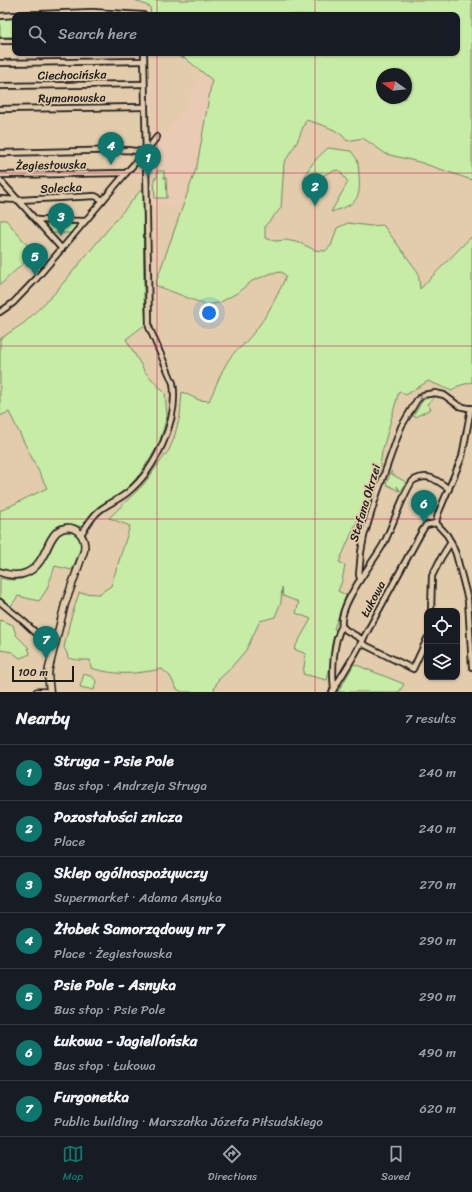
<!DOCTYPE html>
<html lang="en">
<head>
<meta charset="utf-8">
<style>
  :root { --surface:#171b24; --page:#242831; --text:#f1f3f6; --muted:#9ea1a6; --line:#363941; --accent:#0f766e }
  body { margin:0; font-family:Sriracha,sans-serif; background:var(--page); color:var(--text) }
  .controls { position:absolute; right:12px; bottom:12px; display:grid; overflow:hidden; border-radius:8px; box-shadow:0 1px 3px #0004 }
  .controls button { width:36px; height:36px; display:grid; place-items:center; padding:0; border:0; border-bottom:1px solid var(--line); background:var(--surface); color:var(--text); font:20px sans-serif }
  .compass { position:absolute; left:376px; top:68px; width:36px; height:36px; border-radius:50%; background:var(--surface); box-shadow:0 1px 3px #0004; rotate:285deg }
  .scale { position:absolute; left:12px; bottom:10px; width:62px; box-sizing:border-box; padding-left:4px; border:2px solid #1c1c1c; border-top:0; font-size:11px; line-height:14px; white-space:nowrap; color:#1c1c1c; -webkit-text-stroke:3px #e3ccac; paint-order:stroke }
  .you { position:absolute; left:209px; top:313px; width:14px; height:14px; margin:-10px; border:3px solid #fff; border-radius:50%; background:#1a73e8; box-shadow:0 0 0 6px #1a73e833 }
  .badge { display:grid; place-items:center; width:26px; height:26px; border-radius:50%; background:var(--accent); color:#fff; font-size:13px; font-weight:700 }
  .pin { position:absolute; translate:-50% -33px; filter:drop-shadow(0 1px 2px #0008) }
  .pin::after { content:''; position:absolute; top:21px; width:14px; height:12px; background:inherit; clip-path:polygon(0 0,100% 0,50% 100%) }
  .list { margin:0; padding:0; list-style:none }
  h2 { display:flex; justify-content:space-between; align-items:center; height:52px; margin:0; padding:0 16px; font-size:17px }
  h2 small { font-size:13px; font-weight:400; color:var(--muted) }
  .list li { display:grid; grid-template-columns:26px 1fr auto; gap:12px; align-items:center; box-sizing:border-box; height:56px; padding:0 16px; border-top:1px solid var(--line) }
  .list b { display:block; font-size:15px; white-space:nowrap }
  .list p { margin:0; font-size:13px; white-space:nowrap; color:var(--muted) }
  .list em { font-size:13px; font-style:normal; color:var(--muted) }
  .icon { flex:none; width:22px; height:22px; fill:none; stroke:currentColor; stroke-width:2; stroke-linecap:round; stroke-linejoin:round }
  .map { position:relative; flex:none; width:472px; height:692px; overflow:hidden }
  .search { position:absolute; background:var(--surface); box-shadow:0 1px 3px #0004; left:12px; right:12px; top:12px; height:44px; display:flex; align-items:center; gap:10px; box-sizing:border-box; padding:0 14px; border-radius:8px; color:var(--muted); font-size:15px }
  .sheet { height:444px; background:var(--surface) }
  nav { display:flex; justify-content:space-around; align-items:center; box-sizing:border-box; height:56px; border-top:1px solid var(--line); background:var(--surface); font-size:11px; color:var(--muted) }
  nav a { display:grid; justify-items:center; gap:2px }
  nav .on { color:var(--accent) }
  .map>svg:first-child { display:block }
</style>
</head>
<body>
<div class="map">
<svg width="472" height="692" viewBox="0 0 472 692">
  <rect width="100%" height="100%" fill="#e3ccac"/>
  <filter id="ink" filterUnits="userSpaceOnUse"><feTurbulence type="fractalNoise" baseFrequency=".025" numOctaves="2"/><feDisplacementMap in="SourceGraphic" scale="8" xChannelSelector="R" yChannelSelector="G"/><feConvolveMatrix kernelMatrix="1 2 1 2 8 2 1 2 1" color-interpolation-filters="sRGB"/></filter>
  <g filter="url(#ink)">
    <g fill="#e9cab2">
      <path d="M202,62L230,70L195,171L180,209L150,204L149,167H152L153,149L156,146L155,144L174,121L188,102L199,74Z"/>
      <path d="M147,82H152L153,135H148Z"/>
    </g>
    <g fill="#c7eca6" stroke="#728461" fill-rule="evenodd">
      <path d="M135,0H472V180L419,162L386,154L363,138L347,141C340,129 319,124 306,120L297,142L284,163L281,208L265,226V238L275,241L286,240L300,243L315,250L325,251L331,246L337,228L348,223L370,226L383,225L418,272L420,289L469,239L472,237V382L458,386L452,391L428,381L406,395L399,391L382,452L377,487L363,513L361,512L339,562L345,565L342,581L338,591L346,595L334,629L338,631L327,680L303,674L306,654L294,649L311,619L296,613L299,602L283,596L282,587L281,602L275,617L260,621L246,650L229,670L218,680L213,692H182L176,688L170,676L162,669C134,674 118,676 91,668L90,660H78L68,658L67,653L64,648L70,621L79,593L99,594L111,586L130,526L109,518L143,485L169,450L174,438L180,416L182,392L199,400L209,401C216,387 222,367 233,354C236,350 241,348 244,344C262,325 276,300 286,276L282,272L272,273L252,281L237,293L219,303L206,305L155,285L197,166L212,80L185,58L166,53H457V15H151L150,7ZM382,74H406V98H382Z"/>
      <path d="M15,17V37H0V18Z"/>
      <path d="M328,148L351,151C359,161 358,162 359,174C361,200 357,204 331,212L348,182L339,170C327,171 319,178 311,186L303,184C305,169 317,158 328,148Z"/>
      <path d="M157,171H164V178H166L167,198H155L154,178H157Z"/>
      <path d="M143,190L144,297L146,324L126,339L145,372L165,393L167,416L159,444L140,474L125,491L94,511L91,514L83,527C77,526 71,523 65,524C35,528 47,586 0,568V510H2L47,488L9,412L0,416V339L24,323L54,294L140,191Z"/>
      <path d="M0,220H6L34,253L0,285Z"/>
      <path d="M46,222H76L77,224L71,233H52L47,227Z"/>
      <path d="M435,394V397L427,404L431,409L415,417L411,415H414L423,400L428,397L430,395Z"/>
      <path d="M391,471L393,475L406,482L401,492L397,486L399,491L386,484L390,474L391,473Z"/>
      <path d="M63,532C74,532 79,532 83,543L72,570L55,566L47,589L39,601L18,596L11,606L0,597V578C16,583 34,578 44,563C51,553 53,540 63,532Z"/>
      <path d="M0,620L13,625L16,635L28,647L30,654L20,658L12,652L0,650Z"/>
      <path d="M354,664L404,684L399,692H338Z"/>
      <path d="M84,674L93,677L96,681L94,690L80,687Z"/>
    </g>
    <g fill="none" stroke-linecap="round" stroke-linejoin="round">
      <g stroke="#1c1c1c" stroke-width="8">
        <g id="street">
          <path d="M15,15L92,12L143,15"/>
          <path d="M0,16L15,15"/>
          <path d="M0,41H15"/>
          <path d="M0,63L144,61"/>
          <path d="M0,86L144,84"/>
          <path d="M0,109L145,107"/>
          <path d="M0,153L127,150L145,152"/>
          <path d="M0,175L126,173"/>
          <path d="M0,180L62,249"/>
          <path d="M0,199L19,200L95,196L103,200"/>
          <path d="M37,220L85,221"/>
          <path d="M0,312L13,303L36,279L126,173L145,152L157,137"/>
          <path d="M436,523L447,535L451,542L456,554L468,600L472,667"/>
          <path d="M436,523L438,514L462,457L471,408"/>
          <path d="M81,534C87,526 92,516 100,510C109,503 120,499 128,492C156,469 179,419 173,383L149,327L144,53"/>
          <path d="M360,578L359,575L361,552L364,536L376,497L401,427L417,400L423,395L435,393L444,395L459,406L472,409"/>
          <path d="M0,602L22,620L50,646L53,647"/>
          <path d="M431,611L432,576L441,558L451,542"/>
          <path d="M363,640L346,630L342,626C338,604 374,562 384,543C390,532 407,484 414,480C428,472 438,481 449,489"/>
          <path d="M361,643L413,669L427,639"/>
          <path d="M334,689C332,671 333,641 342,626"/>
          <path d="M332,692L355,654L422,531L426,525L436,523"/>
        </g>
      </g>
      <g stroke="#1c1c1c" stroke-width="9">
        <g id="secondary">
          <path d="M0,572C21,580 36,572 45,552C49,545 51,536 58,531C73,521 87,535 84,551L65,604L49,668L48,674L50,692"/>
          <path d="M37,692H45"/>
        </g>
      </g>
      <use href="#street" stroke="#e3ccac" stroke-width="4.5"/>
      <use href="#secondary" stroke="#e3ccac" stroke-width="6"/>
    </g>
    <defs><path id="oneway-chevron" d="M-2-3.5L2.5 0L-2 3.5" fill="none" stroke-width="1.6" stroke-linecap="round" stroke-linejoin="round"/></defs>
    <use stroke="#807464" href="#oneway-chevron" transform="translate(422 397) rotate(145)"/>
  </g>
  <path fill="none" stroke="#c2185b" stroke-width="1" stroke-opacity="0.55" d="M157,0V15M315,0V15M157,53V692M315,53V692M0,173H472M0,346H472M0,519H472"/>
  <g text-anchor="middle" dominant-baseline="central" stroke-width="3.5" stroke-linejoin="round" paint-order="stroke">
    <g font-size="12" fill="#1c1c1c" stroke="#e3ccac">
      <text transform="translate(72 75) rotate(-1)">Ciechocińska</text>
      <text transform="translate(72 98) rotate(-1)">Rymanowska</text>
      <text transform="translate(51 165) rotate(-1)">Żegiestowska</text>
      <text transform="translate(61 188) rotate(-3)">Solecka</text>
      <text transform="translate(365 503) rotate(-73)">Stefana Okrzei</text>
      <text transform="translate(373 599) rotate(-62)">Łukowa</text>
    </g>
  </g>
</svg>
<div class="controls">
<button><svg class="icon" aria-label="locate" viewBox="0 0 24 24"><circle cx="12" cy="12" r="6"/><path d="M12 2v4M12 18v4M2 12h4M18 12h4"/></svg></button>
<button><svg class="icon" aria-label="layers" viewBox="0 0 24 24"><path d="M12 4l9 5-9 5-9-5zM3 14l9 5 9-5"/></svg></button>
</div>
<svg class="compass" viewBox="-18 -18 36 36"><path d="M0-13l5 13h-10z" fill="#e53935"/><path d="M0 13l5-13h-10z" fill="#9ea1a6"/></svg>
<div class="scale">100 m</div>
<div class="you"></div>
<div class="pin badge" style="left:148px;top:177px">1</div>
<div class="pin badge" style="left:315px;top:206px">2</div>
<div class="pin badge" style="left:61px;top:236px">3</div>
<div class="pin badge" style="left:111px;top:165px">4</div>
<div class="pin badge" style="left:35px;top:276px">5</div>
<div class="pin badge" style="left:424px;top:523px">6</div>
<div class="pin badge" style="left:46px;top:659px">7</div>
<div class="search"><svg class="icon" aria-label="search" viewBox="0 0 24 24"><circle cx="10" cy="10" r="6"/><path d="M15 15l6 6"/></svg>Search here</div>
</div>
<section class="sheet">
<h2>Nearby<small>7 results</small></h2>
<ul class="list">
<li><span class="badge">1</span><div><b>Struga - Psie Pole</b><p>Bus stop · Andrzeja Struga</p></div><em>240 m</em></li>
<li><span class="badge">2</span><div><b>Pozostałości znicza</b><p>Place</p></div><em>240 m</em></li>
<li><span class="badge">3</span><div><b>Sklep ogólnospożywczy</b><p>Supermarket · Adama Asnyka</p></div><em>270 m</em></li>
<li><span class="badge">4</span><div><b>Żłobek Samorządowy nr 7</b><p>Place · Żegiestowska</p></div><em>290 m</em></li>
<li><span class="badge">5</span><div><b>Psie Pole - Asnyka</b><p>Bus stop · Psie Pole</p></div><em>290 m</em></li>
<li><span class="badge">6</span><div><b>Łukowa - Jagiellońska</b><p>Bus stop · Łukowa</p></div><em>490 m</em></li>
<li><span class="badge">7</span><div><b>Furgonetka</b><p>Public building · Marszałka Józefa Piłsudskiego</p></div><em>620 m</em></li>
</ul>
</section>
<nav>
<a class="on"><svg class="icon" aria-label="map" viewBox="0 0 24 24"><path d="M3 6l6-2 6 2 6-2v14l-6 2-6-2-6 2zM9 4v14M15 6v14"/></svg>Map</a>
<a><svg class="icon" aria-label="directions" viewBox="0 0 24 24"><path d="M12 3l9 9-9 9-9-9zM9 14v-3h6M13 9l2 2-2 2"/></svg>Directions</a>
<a><svg class="icon" aria-label="saved" viewBox="0 0 24 24"><path d="M7 4h10v16l-5-4-5 4z"/></svg>Saved</a>
</nav>
</body>
</html>
